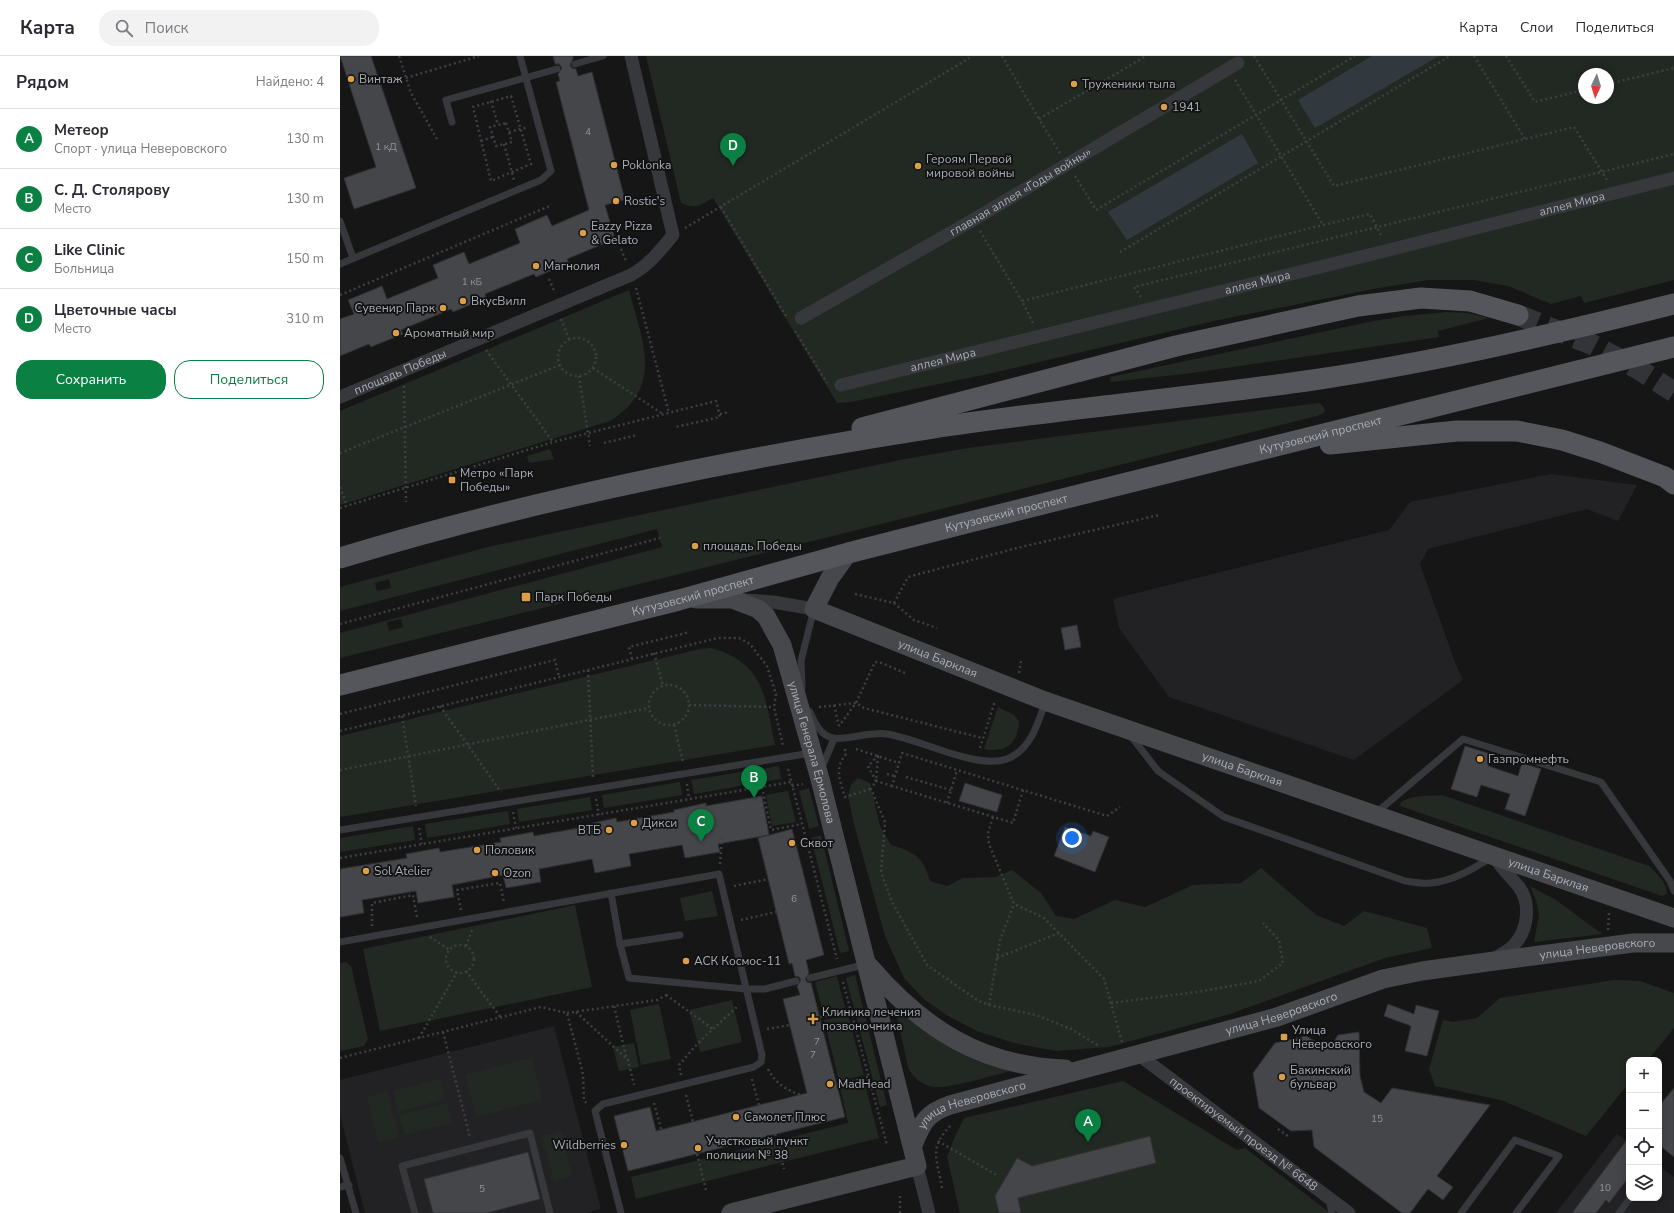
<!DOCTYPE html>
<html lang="ru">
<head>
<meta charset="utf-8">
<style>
  :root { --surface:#fff; --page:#f2f2f3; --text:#2b2b33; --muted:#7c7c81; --line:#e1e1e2; --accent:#0b8043 }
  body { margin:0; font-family:"Nunito Sans",sans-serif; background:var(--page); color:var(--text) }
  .controls { position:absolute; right:12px; bottom:12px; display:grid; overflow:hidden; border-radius:8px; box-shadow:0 2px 10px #0003 }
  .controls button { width:36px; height:36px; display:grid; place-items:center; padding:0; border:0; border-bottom:1px solid var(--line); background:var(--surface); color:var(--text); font:20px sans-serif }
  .compass { position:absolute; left:1238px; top:12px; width:36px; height:36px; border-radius:50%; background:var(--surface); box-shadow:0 2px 10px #0003; rotate:184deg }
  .you { position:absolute; left:732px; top:782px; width:14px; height:14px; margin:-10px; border:3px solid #fff; border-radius:50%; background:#1a73e8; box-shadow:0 0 0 6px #1a73e833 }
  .badge { display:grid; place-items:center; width:26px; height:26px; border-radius:50%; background:var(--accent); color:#fff; font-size:13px; font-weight:700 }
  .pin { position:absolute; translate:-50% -33px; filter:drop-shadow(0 1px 2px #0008) }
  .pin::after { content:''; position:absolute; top:21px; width:14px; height:12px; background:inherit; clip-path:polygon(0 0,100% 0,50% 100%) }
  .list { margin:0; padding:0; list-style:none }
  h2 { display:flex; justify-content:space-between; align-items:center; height:52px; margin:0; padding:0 16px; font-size:17px }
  h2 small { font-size:13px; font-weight:400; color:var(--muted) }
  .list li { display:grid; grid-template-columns:26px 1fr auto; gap:12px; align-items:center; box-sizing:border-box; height:60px; padding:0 16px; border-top:1px solid var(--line) }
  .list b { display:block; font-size:15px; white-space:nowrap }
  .list p { margin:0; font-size:13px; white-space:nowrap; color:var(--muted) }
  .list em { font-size:13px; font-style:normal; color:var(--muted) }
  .actions { display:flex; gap:8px; padding:12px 16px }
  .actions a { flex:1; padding:9px 0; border:1px solid var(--accent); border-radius:16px; text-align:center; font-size:14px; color:var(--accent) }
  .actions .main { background:var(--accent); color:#fff }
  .icon { flex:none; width:22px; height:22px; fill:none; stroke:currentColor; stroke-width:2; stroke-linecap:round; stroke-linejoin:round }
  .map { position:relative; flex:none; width:1334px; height:1157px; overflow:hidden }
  header { display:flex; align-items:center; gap:24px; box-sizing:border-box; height:56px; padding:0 20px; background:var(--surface); border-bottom:1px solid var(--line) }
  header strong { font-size:19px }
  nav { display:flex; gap:22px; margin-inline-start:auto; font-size:14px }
  .search { width:280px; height:36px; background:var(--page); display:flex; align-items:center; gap:10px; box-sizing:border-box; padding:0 14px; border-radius:16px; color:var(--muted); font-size:15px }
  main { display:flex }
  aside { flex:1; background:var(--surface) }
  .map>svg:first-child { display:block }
</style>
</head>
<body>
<header>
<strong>Карта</strong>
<div class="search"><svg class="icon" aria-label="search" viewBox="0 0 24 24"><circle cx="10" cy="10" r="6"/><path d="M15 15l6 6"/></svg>Поиск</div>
<nav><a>Карта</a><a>Слои</a><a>Поделиться</a></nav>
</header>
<main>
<aside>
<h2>Рядом<small>Найдено: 4</small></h2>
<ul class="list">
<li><span class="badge">A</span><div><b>Метеор</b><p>Спорт · улица Неверовского</p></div><em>130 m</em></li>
<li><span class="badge">B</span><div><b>С. Д. Столярову</b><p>Место</p></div><em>130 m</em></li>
<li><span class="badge">C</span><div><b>Like Clinic</b><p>Больница</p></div><em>150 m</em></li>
<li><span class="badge">D</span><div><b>Цветочные часы</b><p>Место</p></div><em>310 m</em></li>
</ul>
<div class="actions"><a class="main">Сохранить</a><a>Поделиться</a></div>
</aside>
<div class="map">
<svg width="1334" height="1157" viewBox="0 0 1334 1157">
  <rect width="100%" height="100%" fill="#161617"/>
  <g fill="#222224">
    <path d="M1211,418L1297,429L1278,465L1247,453L1088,493L1080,508L1115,606L1123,624L1014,704L829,641L779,572L773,543L1049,474L1070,446Z"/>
    <path d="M214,970L261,1153L246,1157H25L0,1059V1024Z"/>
    <path d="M1277,1078L1289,1087V1142H1319V1110L1334,1121V1157H1216Z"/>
  </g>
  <g fill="#222923" fill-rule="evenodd">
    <path d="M306,0H1334V224L1244,247L1241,240L1211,248L1168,230L1133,224H1089L1033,233L874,265L653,317L511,346L497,347L373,142C360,149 357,154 341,147ZM1244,18H1268V42H1244Z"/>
    <path d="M289,234C302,285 325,330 270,365L0,449V355Z"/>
    <path d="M1107,256L1128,257L1149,262L1098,275L1099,281L852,317L771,326L770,321L1034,265L1064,260Z"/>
    <path d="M979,347C983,350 986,352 984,357L977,360L0,602V577L322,491L317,473L0,555V531L148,491L560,404L628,392ZM49,523L51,532L37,535L35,527ZM61,563L63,571L49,575L47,566Z"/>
    <path d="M210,393L214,403L189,407L187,400Z"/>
    <path d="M371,592C425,607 425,641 435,689L0,761V680L360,593Z"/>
    <path d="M658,651L674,659L679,665C678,688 666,697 644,693Z"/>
    <path d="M439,710L441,723L423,726L422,719L416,720L417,727L354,738L351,724Z"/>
    <path d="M518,722L530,727L540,770L551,789C574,796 583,800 590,825L607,830L623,822L656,821L672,814L701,837L716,860L734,863L775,844L805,851L853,829L901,827L921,812L976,859L1004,870L1024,855L1087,872L1092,892L1045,902L890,958L769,991L716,995L674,987L637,975L608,960L585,944L564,922L545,880L514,768L508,740L511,729Z"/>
    <path d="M340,726L342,739L264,752L262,739Z"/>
    <path d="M469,732L479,770L469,773L459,735Z"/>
    <path d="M448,735L456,766L432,770L426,739Z"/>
    <path d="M1102,739L1309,810C1317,818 1327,826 1327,838L1322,840L1060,750L1061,746C1072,739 1088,740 1102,739Z"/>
    <path d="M250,741L252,754L179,766L177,753Z"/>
    <path d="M168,755L170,768L87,782L85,768Z"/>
    <path d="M73,770L75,784L0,796V782Z"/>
    <path d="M481,779L509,895L500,897L471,782Z"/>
    <path d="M1190,830L1216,844L1262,878L1194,886L1199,859L1196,844Z"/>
    <path d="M372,835L378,860L345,865L340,842Z"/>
    <path d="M235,849L252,931L40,975L23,893Z"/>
    <path d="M6,906L11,910L28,983L24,990L0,995V907Z"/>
    <path d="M515,919L547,1049L540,1051L506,922Z"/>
    <path d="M497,920L505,952L483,957L475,926Z"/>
    <path d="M1274,924L1300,925L1334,937V972L1308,1004H1289V1027L1246,1080L1161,1044L1095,1030L1089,1013L1103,964L1113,966L1137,962L1160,942Z"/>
    <path d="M392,944L402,986L360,996L349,954Z"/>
    <path d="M554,947H555C593,988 618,998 671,1015C654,1019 608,1033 594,1031C583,1030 572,1021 568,1011Z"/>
    <path d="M319,948L331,1003L301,1009L290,954Z"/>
    <path d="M508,959L524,1019L499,1025L484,964Z"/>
    <path d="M294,987L299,1011L279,1015L273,991Z"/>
    <path d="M192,1002L202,1044L136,1061L125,1019Z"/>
    <path d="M100,1023L105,1043L58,1056L53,1035Z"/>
    <path d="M524,1025L539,1082L296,1143L291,1121L508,1067L500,1031Z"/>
    <path d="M783,1025L897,1094L905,1092L990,1157H620L607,1101L615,1080L624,1062Z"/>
    <path d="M47,1035L59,1081L38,1086L27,1041Z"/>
    <path d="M107,1047L112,1067L65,1079L59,1059Z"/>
    <path d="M221,1075L232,1120L214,1125L202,1080Z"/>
  </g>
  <g fill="#31393f">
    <path d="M1032,0H1099L975,72L958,44Z"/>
    <path d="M902,78L918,107L787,184L768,156Z"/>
  </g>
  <g fill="#45464a" stroke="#303033">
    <path d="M0,0H31L76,132L14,153L4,122L36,111Z"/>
    <path d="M213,0H233V3L230,9L232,12L236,13L238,20L252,16L285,144L265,149L275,183L227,203L229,207L196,221L194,218L145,238L146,242L113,256L111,253L61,274L63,278L31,291L29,288L0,300V263L14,258L8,244L42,230L47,243L98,222L93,209L124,196L129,208L180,187L175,173L207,159L212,170L249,154L216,26L220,25L218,18L222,12L219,8H215Z"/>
    <path d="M737,569L741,591L725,594L721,572Z"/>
    <path d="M1125,690L1151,698L1148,710L1178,720L1182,707L1201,713L1185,760L1165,753L1170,738L1141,729L1137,741L1111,733Z"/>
    <path d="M625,727L662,739L657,756L619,745Z"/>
    <path d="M422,740L429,779L378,788L380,796L345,802L342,789L289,798L291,810L255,817L252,803L199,813L201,826L166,832L163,819L112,829L114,841L78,847L76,835L22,844L24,857L0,861V813L67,802L66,798L99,792L100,796L161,786L160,782L193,776L194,780L244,771V769L276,762L277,766L334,756V754L366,747V750Z"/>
    <path d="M725,771L751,780L753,775L769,781L755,816L714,800Z"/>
    <path d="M452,773L484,899L466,904L469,917L465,923L467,926L471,927L505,1061L288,1115L274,1060L310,1051L316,1075L467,1037L443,943L460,939L457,930L461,924L459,921L455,920L452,907L449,908L418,782Z"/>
    <path d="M1048,948L1074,958L1076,949L1099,955L1087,1000L1065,995L1071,970L1044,960Z"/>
    <path d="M1019,976L1020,1020L1024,1036L1041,1047L1052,1032L1150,1049L1097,1120L1113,1131L1103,1144L1088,1133L1070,1157H1062L974,1091L972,1074L951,1075L919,1052L913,1017L935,987L966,980L989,993L998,979Z"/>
    <path d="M1334,1032V1101L1319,1089V1050Z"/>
    <path d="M810,1080L816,1107L678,1142L681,1157H659L655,1140L677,1102L692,1110Z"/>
    <path d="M1289,1081V1121L1269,1147L1266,1144L1256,1157H1232Z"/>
    <path d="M188,1096L200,1143L147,1157H93L84,1123Z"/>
  </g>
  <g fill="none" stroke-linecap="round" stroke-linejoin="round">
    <path stroke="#333437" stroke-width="21" stroke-dasharray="21 10" stroke-linecap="butt" d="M1178,259L1251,288L1298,313L1334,336"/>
    <g stroke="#3d3f43" stroke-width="2.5" stroke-dasharray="2 3" stroke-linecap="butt">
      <path d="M59,0L71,37L97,83"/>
      <path d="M662,0L699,63"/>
      <path d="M914,0L994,130L1234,71L1267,124"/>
      <path d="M1134,0L1185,83"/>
      <path d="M1166,0L1195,46L1244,34"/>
      <path d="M66,22L139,0"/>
      <path d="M895,24L983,169"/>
      <path d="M1268,28L1334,12"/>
      <path d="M171,40L191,108L151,125L133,51Z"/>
      <path d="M151,45L158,69"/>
      <path d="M166,67L172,86L156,90L150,71Z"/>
      <path d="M169,76L188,71"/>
      <path d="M141,85L153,81"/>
      <path d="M164,88L174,124"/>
      <path d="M720,97L699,63L806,0"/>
      <path d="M735,120L756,154L1015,0"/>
      <path d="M381,151L446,260"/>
      <path d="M345,172L633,0"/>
      <path d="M640,175L682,245"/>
      <path d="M281,193L286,205"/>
      <path d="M780,196L1110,0"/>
      <path d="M209,223L215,237"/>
      <path d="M296,232L329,357"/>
      <path d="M0,239L212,149"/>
      <path d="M801,241L794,231L1334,98"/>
      <path d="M221,263L229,283"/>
      <path d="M693,267L682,245L983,169L1030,158L1042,181"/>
      <path d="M455,275L487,327"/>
      <circle cx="237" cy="301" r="19"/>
      <path d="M146,294L213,386"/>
      <path d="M253,312L323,358"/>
      <path d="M239,320L250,390"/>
      <path d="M64,330L66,446"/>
      <path d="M380,358L390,356"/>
      <path d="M264,387L297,379"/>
      <path d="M0,397L220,309"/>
      <path d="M0,431L7,450"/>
      <path d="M0,452L213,386L376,345L380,361L336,371"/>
      <path d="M515,538L554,547L574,564L597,572"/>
      <path d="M554,547L568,521L677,492L819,459"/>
      <path d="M0,568L320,482"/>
      <path d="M314,597L323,630"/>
      <path d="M292,603L289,591L350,576"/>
      <path d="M248,614L253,721"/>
      <path d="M565,617L539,606H535L516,647L524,652L642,682"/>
      <path d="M679,617L681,605"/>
      <circle cx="329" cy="649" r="20"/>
      <path d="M349,649L434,651"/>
      <path d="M494,649L499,670"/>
      <path d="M100,650L161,736"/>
      <path d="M479,651L516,647L499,670"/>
      <path d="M0,658L215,604L219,621"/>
      <path d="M62,660L76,750"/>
      <path d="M334,669L343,706"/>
      <path d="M0,675L378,582H399L410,588L427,610L436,638L434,651L443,690"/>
      <path d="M640,692L655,645"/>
      <path d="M505,693L506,698C494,713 500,724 505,741L531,733"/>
      <path d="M516,693L559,707"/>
      <path d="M538,700L536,725L528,710Z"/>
      <path d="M448,713L497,903"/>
      <path d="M0,714L309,652"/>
      <path d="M547,718L555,720"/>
      <path d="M566,721L611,734"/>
      <path d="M347,728L349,743"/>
      <path d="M452,730L463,728"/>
      <path d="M552,730L536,725L531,733L545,766L541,816L552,846L587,909L637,944L649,949L696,959L731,973L759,990"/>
      <path d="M422,731L431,774L462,768"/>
      <path d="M683,734L673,767L552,730L562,697L767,760L780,751"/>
      <path d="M256,743L259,759"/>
      <path d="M607,747L617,714"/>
      <path d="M173,756L176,772"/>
      <path d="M653,761L648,777L649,788L674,848L704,862L764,923L782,986"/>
      <path d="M79,772L82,788"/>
      <path d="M0,802L451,726"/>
      <path d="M380,808L382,781"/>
      <path d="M394,830L429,823"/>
      <path d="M121,854L117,834L160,827L164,846"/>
      <path d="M401,864L436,856"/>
      <path d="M32,870V847L73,839L77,861"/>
      <path d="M1268,874L1269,857"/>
      <path d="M90,881L110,894"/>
      <circle cx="120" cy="903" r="14"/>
      <path d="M126,890L132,874"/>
      <path d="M657,902L719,877"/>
      <path d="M126,915L161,962"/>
      <path d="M503,926L547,1089"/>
      <path d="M326,939L373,973"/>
      <path d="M771,947L857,936L919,925L943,907L939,884L923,867"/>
      <path d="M649,949L660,884L674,848"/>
      <path d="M274,950L287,1004"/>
      <path d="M236,956L288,1004L294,1029"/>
      <path d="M227,957L317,944L326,939V937"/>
      <path d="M480,961L510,955"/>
      <path d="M427,973L450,969"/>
      <path d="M103,976L130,1081"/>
      <path d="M79,982L117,916"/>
      <path d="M0,1002L201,951L227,957L243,1018L244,1044L247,1048"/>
      <path d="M428,1013C435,1027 446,1034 461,1039"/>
      <path d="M341,1019L339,1009L358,987L399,949"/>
      <path d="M412,1023L419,1049"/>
      <path d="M497,1029L528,1021"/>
      <path d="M346,1039L353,1066"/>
      <path d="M314,1047L321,1073"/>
      <path d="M938,1073L949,1081"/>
      <path d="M435,1078L444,1113"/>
      <path d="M598,1085L658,1120"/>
      <path d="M275,1092L282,1091"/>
      <path d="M357,1098L366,1134"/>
      <path d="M602,1132C597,1102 588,1092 612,1068"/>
      <path d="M560,1157V1140"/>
    </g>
    <g stroke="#37383c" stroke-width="7">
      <path d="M235,8L263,0"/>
      <path d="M112,66L106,44L217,13"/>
      <path d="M0,165L13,202"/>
      <path d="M0,208L201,124L211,115L180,0"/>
      <path d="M462,631L461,605L474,553"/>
      <path d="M470,656C475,667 480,679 493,682C502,685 533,675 547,678C580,683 637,714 667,703C690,694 698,668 705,647"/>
      <path d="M791,680L818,715L884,761L1065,825C1073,826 1083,828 1091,827C1113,825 1133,813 1152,801"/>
      <path d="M482,711L494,683"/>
      <path d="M1036,757L1123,683L1261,726L1330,825L1334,835"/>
      <path d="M0,774L471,697"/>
      <path d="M271,837L280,888L289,922L406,933H425L456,925"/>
      <path d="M0,886L379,818L422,999L421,1006L414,1011L263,1048L255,1055L281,1157"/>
      <path d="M280,888L340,879"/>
      <path d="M470,922L527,908"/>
      <path d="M0,1102L16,1157"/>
      <path d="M0,1131L9,1129"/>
      <path d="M989,1144L992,1157"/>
      <path d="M75,1157L62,1110L190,1077L210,1157"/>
      <path d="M1121,1157L1175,1084L1219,1100L1176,1157"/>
      <path d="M1279,1157L1290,1142"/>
    </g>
    <g stroke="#37383c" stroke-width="13">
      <path id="s1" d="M461,262L633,164L898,7"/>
      <path id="s2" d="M501,329L1049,194L1334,122"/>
      <path id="s3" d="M0,341L291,219C309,209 320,195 333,179L291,0"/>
      <path d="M405,544L433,546L474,553"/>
      <path d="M1154,800C1161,812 1170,820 1179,831C1191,847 1188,873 1175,888C1170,894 1162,898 1155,902"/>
      <path id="s4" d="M799,999L1009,1157"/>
      <path d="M577,1110L589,1157"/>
    </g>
    <g stroke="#46484c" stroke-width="19">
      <path id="s5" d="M508,497L490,522L474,553L705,645L1334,862"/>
      <path id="s6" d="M356,543H392L418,553L426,560L442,589L480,723L577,1110L391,1157"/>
      <path d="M529,910C583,973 641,1010 725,1013"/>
      <path id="s7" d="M573,1089C582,1067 586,1057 610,1049L937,961L1043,923L1082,915L1147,906L1293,887H1334"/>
    </g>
    <g stroke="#54565b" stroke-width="21">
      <path d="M522,372L836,290L1018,250L1081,242L1130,245L1178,259"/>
      <path d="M990,388L1117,375H1177L1222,384L1260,396L1325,421L1334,428"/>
      <path d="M0,502C194,443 393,403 593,372C720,353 847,342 973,324C1095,306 1215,278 1334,248"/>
      <path id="s8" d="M0,629L339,544L508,497L630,466L1334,291"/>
    </g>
  </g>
  <g fill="#db9f4a" stroke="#111112" stroke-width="1.5">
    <circle cx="11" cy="23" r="4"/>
    <circle cx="734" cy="28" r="4"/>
    <circle cx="824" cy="51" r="4"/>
    <circle cx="274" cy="109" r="4"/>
    <circle cx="578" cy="110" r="4"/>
    <circle cx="276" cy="145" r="4"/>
    <circle cx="243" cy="177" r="4"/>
    <circle cx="196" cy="210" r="4"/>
    <circle cx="123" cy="245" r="4"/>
    <circle cx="103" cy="252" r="4"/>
    <circle cx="56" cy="277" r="4"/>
    <rect x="108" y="420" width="8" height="8" rx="2"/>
    <circle cx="355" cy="490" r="4"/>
    <rect x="181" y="536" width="10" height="10" rx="2"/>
    <circle cx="1140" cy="703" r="4"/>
    <circle cx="294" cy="767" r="4"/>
    <circle cx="269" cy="774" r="4"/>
    <circle cx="452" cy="787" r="4"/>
    <circle cx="137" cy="794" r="4"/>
    <circle cx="26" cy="815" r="4"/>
    <circle cx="155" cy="817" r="4"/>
    <circle cx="346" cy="905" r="4"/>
    <path d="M471 957h4v4h4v4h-4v4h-4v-4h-4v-4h4z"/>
    <rect x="940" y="977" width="8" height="8" rx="2"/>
    <circle cx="942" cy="1021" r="4"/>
    <circle cx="490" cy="1028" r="4"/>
    <circle cx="396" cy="1061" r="4"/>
    <circle cx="284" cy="1089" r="4"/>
    <circle cx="358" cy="1092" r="4"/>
  </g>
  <g text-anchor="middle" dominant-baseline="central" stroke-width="3.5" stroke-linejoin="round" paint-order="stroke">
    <g font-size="10" fill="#90949b">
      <text x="248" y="76">4</text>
      <text x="46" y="91">1 кД</text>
      <text x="132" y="226">1 кБ</text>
      <text x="454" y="843">6</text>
      <text x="477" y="986">7</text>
      <text x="473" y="999">7</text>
      <text x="1037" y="1063">15</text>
      <text x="1265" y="1132">10</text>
      <text x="142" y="1133">5</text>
    </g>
    <g font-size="12" fill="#a9aeb6" stroke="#111112" text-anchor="start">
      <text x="19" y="23">Винтаж</text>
      <text x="742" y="28">Труженики тыла</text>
      <text x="832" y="51">1941</text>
      <text x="586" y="103">Героям Первой<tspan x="586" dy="14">мировой войны</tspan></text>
      <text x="282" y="109">Poklonka</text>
      <text x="284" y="145">Rostic's</text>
      <text x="251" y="170">Eazzy Pizza<tspan x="251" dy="14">&amp; Gelato</tspan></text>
      <text x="204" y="210">Магнолия</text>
      <text x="131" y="245">ВкусВилл</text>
      <text x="95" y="252" text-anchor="end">Сувенир Парк</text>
      <text x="64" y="277">Ароматный мир</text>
      <text x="120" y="417">Метро «Парк<tspan x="120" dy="14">Победы»</tspan></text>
      <text x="363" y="490">площадь Победы</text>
      <text x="195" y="541">Парк Победы</text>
      <text x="1148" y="703">Газпромнефть</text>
      <text x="302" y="767">Дикси</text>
      <text x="261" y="774" text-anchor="end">ВТБ</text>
      <text x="460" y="787">Сквот</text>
      <text x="145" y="794">Половик</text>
      <text x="34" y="815">Sol Atelier</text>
      <text x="163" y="817">Ozon</text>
      <text x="354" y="905">АСК Космос-11</text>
      <text x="482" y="956">Клиника лечения<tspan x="482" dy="14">позвоночника</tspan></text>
      <text x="952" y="974">Улица<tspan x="952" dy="14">Неверовского</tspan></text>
      <text x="950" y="1014">Бакинский<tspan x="950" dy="14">бульвар</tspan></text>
      <text x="498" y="1028">MadHead</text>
      <text x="404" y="1061">Самолет Плюс</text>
      <text x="366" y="1085">Участковый пункт<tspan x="366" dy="14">полиции № 38</tspan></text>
      <text x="276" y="1089" text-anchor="end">Wildberries</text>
    </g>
    <g font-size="12" fill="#a9aeb6" stroke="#111112">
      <text stroke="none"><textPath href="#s1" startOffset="253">главная аллея «Годы войны»</textPath></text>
      <text stroke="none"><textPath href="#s2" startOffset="753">аллея Мира</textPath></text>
      <text stroke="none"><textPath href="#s2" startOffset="429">аллея Мира</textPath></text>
      <text stroke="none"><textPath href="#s2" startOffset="105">аллея Мира</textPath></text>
      <text stroke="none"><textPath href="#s3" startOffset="65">площадь Победы</textPath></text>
      <text stroke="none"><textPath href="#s8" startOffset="1012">Кутузовский проспект</textPath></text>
      <text stroke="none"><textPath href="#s8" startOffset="688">Кутузовский проспект</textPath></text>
      <text stroke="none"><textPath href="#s8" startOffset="364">Кутузовский проспект</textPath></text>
      <text stroke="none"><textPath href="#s5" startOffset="199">улица Барклая</textPath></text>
      <text stroke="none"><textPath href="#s6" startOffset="219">улица Генерала Ермолова</textPath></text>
      <text stroke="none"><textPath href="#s5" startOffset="523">улица Барклая</textPath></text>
      <text stroke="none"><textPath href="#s5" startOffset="847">улица Барклая</textPath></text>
      <text stroke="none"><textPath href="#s7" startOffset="725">улица Неверовского</textPath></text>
      <text stroke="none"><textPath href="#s7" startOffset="401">улица Неверовского</textPath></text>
      <text stroke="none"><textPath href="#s7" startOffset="77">улица Неверовского</textPath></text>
      <text stroke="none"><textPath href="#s4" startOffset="131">проектируемый проезд № 6648</textPath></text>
    </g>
  </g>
</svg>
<div class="controls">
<button>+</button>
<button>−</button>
<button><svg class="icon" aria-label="locate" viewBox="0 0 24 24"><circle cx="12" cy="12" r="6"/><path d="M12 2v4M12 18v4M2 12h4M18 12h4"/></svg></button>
<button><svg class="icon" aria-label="layers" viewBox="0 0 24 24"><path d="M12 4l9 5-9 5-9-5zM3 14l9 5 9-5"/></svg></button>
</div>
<svg class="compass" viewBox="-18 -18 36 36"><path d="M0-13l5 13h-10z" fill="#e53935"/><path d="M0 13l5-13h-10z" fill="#7c7c81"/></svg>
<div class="you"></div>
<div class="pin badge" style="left:748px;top:1086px">A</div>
<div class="pin badge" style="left:414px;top:742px">B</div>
<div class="pin badge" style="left:361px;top:786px">C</div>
<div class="pin badge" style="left:393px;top:110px">D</div>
</div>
</main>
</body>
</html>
